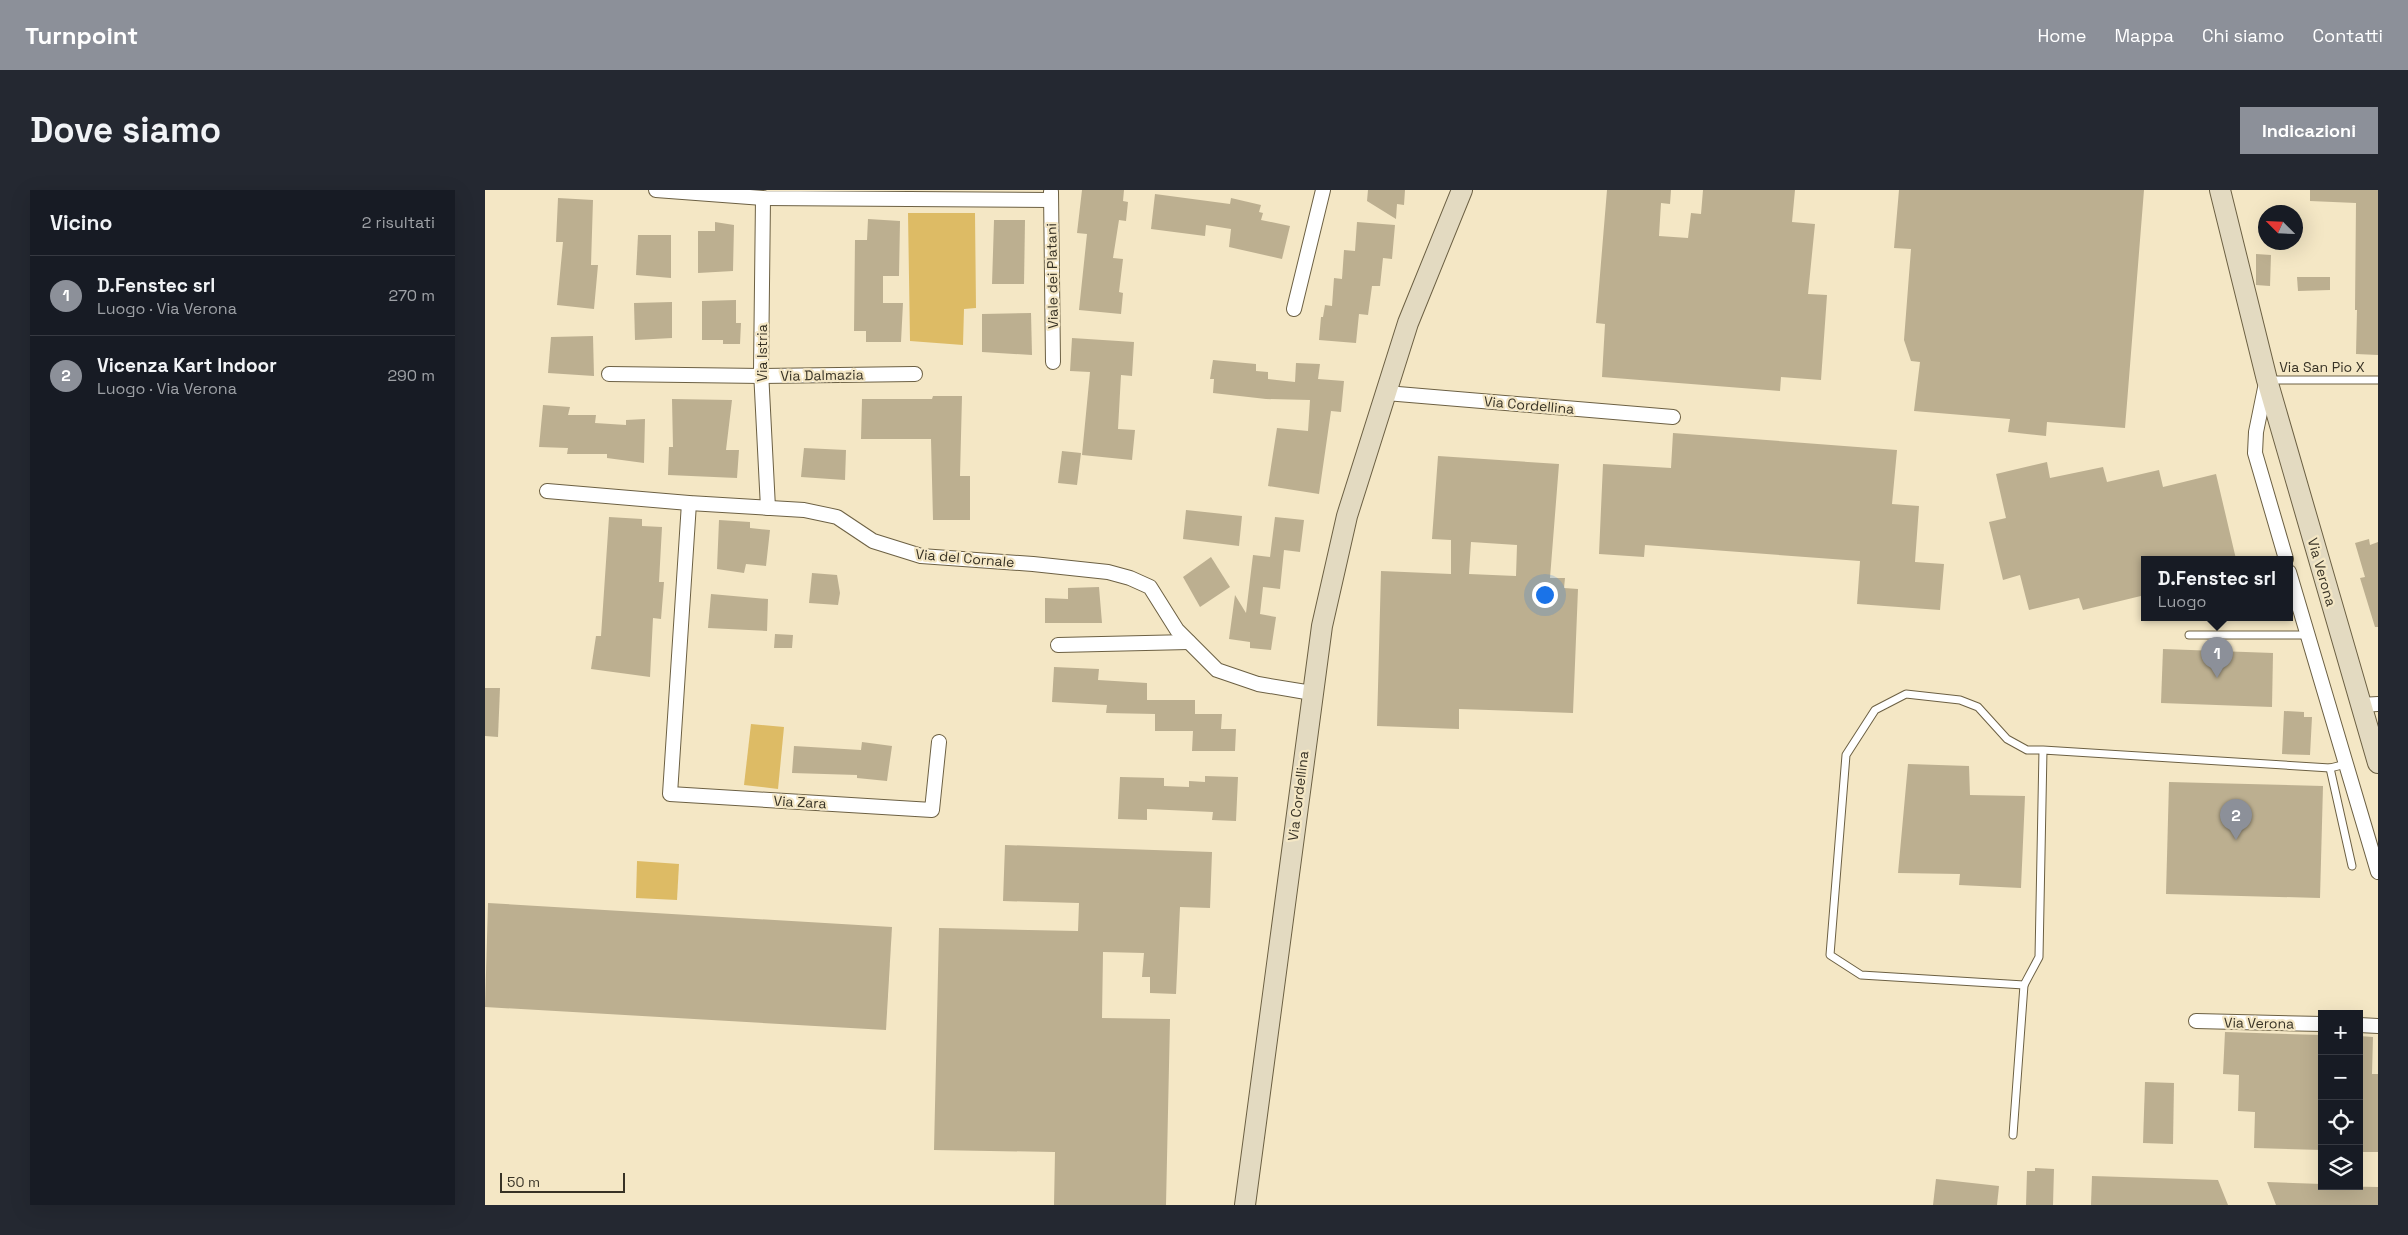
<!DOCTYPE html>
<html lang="it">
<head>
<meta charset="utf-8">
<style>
  :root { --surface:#171b24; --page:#242831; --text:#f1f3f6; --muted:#9ea1a6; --line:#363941; --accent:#8c9099 }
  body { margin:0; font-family:"Space Grotesk",sans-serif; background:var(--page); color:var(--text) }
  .controls { position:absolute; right:15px; bottom:15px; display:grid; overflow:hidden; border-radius:0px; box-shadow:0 5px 20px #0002 }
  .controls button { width:45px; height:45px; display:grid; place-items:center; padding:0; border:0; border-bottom:1px solid var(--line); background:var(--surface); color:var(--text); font:25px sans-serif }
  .compass { position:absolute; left:1773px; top:15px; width:45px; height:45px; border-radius:50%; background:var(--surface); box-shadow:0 5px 20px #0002; rotate:294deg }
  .scale { position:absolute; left:15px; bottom:12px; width:125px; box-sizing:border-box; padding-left:5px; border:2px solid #373225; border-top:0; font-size:14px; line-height:18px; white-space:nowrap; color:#373225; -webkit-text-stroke:4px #f4e7c5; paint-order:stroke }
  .you { position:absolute; left:1059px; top:404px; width:18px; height:18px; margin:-12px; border:4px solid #fff; border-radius:50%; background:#1a73e8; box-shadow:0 0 0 8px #1a73e833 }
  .badge { display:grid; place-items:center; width:32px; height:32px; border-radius:50%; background:var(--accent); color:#fff; font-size:16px; font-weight:700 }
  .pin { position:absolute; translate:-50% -41px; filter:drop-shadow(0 1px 2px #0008) }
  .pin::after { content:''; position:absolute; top:26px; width:18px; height:15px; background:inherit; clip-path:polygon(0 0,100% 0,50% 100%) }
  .popup { position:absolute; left:1656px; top:366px; width:152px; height:65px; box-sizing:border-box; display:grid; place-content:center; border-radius:0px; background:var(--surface); filter:drop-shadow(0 1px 4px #0005); font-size:16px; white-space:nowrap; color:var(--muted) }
  .popup b { font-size:19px; color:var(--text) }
  .popup::after { content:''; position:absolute; left:50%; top:100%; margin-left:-10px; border:10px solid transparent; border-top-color:var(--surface) }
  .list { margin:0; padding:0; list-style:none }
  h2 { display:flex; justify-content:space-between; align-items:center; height:65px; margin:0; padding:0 20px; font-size:21px }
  h2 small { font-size:16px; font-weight:400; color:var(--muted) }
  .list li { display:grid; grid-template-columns:32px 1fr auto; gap:15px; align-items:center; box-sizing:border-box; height:80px; padding:0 20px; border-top:1px solid var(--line) }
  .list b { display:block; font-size:19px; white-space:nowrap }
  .list p { margin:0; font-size:16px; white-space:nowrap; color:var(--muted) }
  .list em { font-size:16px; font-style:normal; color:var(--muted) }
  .icon { flex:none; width:28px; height:28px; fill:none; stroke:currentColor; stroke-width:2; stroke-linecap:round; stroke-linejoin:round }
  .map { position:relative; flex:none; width:1893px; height:1015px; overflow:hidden; border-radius:0px }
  header { display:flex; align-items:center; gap:30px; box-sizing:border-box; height:70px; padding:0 25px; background:var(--accent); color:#fff }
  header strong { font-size:24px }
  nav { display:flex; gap:28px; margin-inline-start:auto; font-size:18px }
  .intro { display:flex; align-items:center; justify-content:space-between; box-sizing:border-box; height:120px; padding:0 30px }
  h1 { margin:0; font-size:35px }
  .button { padding:12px 22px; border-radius:0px; background:var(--accent); color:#fff; font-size:18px; font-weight:700 }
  main { display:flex; gap:30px; padding:0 30px }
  aside { flex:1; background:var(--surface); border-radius:0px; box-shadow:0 5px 20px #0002 }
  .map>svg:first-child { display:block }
</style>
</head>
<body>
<header>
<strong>Turnpoint</strong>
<nav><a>Home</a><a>Mappa</a><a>Chi siamo</a><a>Contatti</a></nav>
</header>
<div class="intro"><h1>Dove siamo</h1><a class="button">Indicazioni</a></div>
<main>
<aside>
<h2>Vicino<small>2 risultati</small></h2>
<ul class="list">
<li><span class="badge">1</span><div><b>D.Fenstec srl</b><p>Luogo · Via Verona</p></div><em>270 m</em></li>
<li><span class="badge">2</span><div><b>Vicenza Kart Indoor</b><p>Luogo · Via Verona</p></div><em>290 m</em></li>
</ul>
</aside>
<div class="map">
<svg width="1893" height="1015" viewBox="0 0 1893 1015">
  <rect width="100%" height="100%" fill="#f4e7c5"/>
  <g fill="#ddbb65">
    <path d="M423,23H490L491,118L479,119L478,155L425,151Z"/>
    <path d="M266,534L299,537L293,599L259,595Z"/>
    <path d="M152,671L194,674L192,710L151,708Z"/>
  </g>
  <g fill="#bcaf90" fill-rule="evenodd">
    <path d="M597,0H639L638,11L643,12L641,31L634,30L628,68L638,69L634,102L638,103L636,124L594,120L602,44L592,43Z"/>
    <path d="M883,0H920L919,15L912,14L911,29L882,11Z"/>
    <path d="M1122,0H1186L1185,14L1176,13L1174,46L1203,48L1206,23L1216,24L1218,0H1310L1307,32L1330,34L1323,104L1342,105L1336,190L1296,187L1295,201L1117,187L1120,134L1111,133Z"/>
    <path d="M1414,0H1659L1640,238L1562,232L1561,246L1523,242L1525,229L1429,221L1435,172L1426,171L1419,150L1426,59L1409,58Z"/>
    <path d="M1825,0H1893V165L1871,164L1872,120H1870L1871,13L1825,11Z"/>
    <path d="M670,4L745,14L746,8L776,15L774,22L778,23L776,30L805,36L797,69L744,57L746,39L721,35L720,46L666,39Z"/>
    <path d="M73,8L108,10L106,75H113L109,119L72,115L78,52H71Z"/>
    <path d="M383,29L415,31L414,86H398V113H418L416,152H381V141H369L370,50H382Z"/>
    <path d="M509,30H540L539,94H507Z"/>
    <path d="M230,32L249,35L248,81L213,83V41H230Z"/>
    <path d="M872,32L910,35L907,69L898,68L895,96H887L883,125L874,124L871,153L834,150L836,127H838L840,115L847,116L849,88L857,89L859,60L870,61Z"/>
    <path d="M153,45H186V88L151,85Z"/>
    <path d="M1771,64L1786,65L1785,96L1771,95Z"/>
    <path d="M1812,87H1845V100L1813,101Z"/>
    <path d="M251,110V133H256L255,154H238V150H217V111Z"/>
    <path d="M187,112V148L150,150L149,113Z"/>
    <path d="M546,123L547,165L497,162V124Z"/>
    <path d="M108,146L109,186L63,183L66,147Z"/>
    <path d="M587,148L649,152L647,186L636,185L633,239L650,240L647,270L597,265L605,182L585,181Z"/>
    <path d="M728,170L771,174V181L783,182V189L810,192L811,173L835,174L833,189L859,191L856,222L846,221L834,304L783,296L792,238L823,241L825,210L781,209L728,203L729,189H725Z"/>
    <path d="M448,206H477L475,286H485V330H448L446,249H376L377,209H447Z"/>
    <path d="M187,209L247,210L241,260H254L252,288L183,285L184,257H188Z"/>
    <path d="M58,215L85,217L83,225H111L110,233L141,235V230L160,229L159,273L122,268V264H82L83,258L54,257Z"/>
    <path d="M1188,243L1412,260L1407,314L1434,316L1430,372L1459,374L1455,420L1372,414L1375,371L1160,355L1159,367L1114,364L1118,274L1186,278Z"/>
    <path d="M319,258L361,260L360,290L316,287Z"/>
    <path d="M577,261L596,263L592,295L573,293Z"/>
    <path d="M953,266L1074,274L1065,388H1080L1079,398L1093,399L1088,523L974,519V539L892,536L896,381L966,384V350L947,349ZM986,352L1032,355L1031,386L984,384Z"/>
    <path d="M1562,272L1565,288L1618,277L1622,292L1674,280L1678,297L1731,284L1751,369H1660V405L1598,420L1594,408L1544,420L1535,385L1518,390L1504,332L1521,328L1511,284Z"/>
    <path d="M701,320L757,326L754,356L698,349Z"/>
    <path d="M124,327L157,329V336L177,337L174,392H179L176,429L168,428L165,487L106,479L111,446H116Z"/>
    <path d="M790,327L819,330L815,362L799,360L795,399L778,397L775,424L791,427L786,460L765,458V452L744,449L750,405L761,423L768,365L785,367Z"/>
    <path d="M234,330L265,332V338L285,340L281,376L261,374L259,383L232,379Z"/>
    <path d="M1884,349L1885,355L1893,352V437H1890L1875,388L1880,387L1870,353Z"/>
    <path d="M726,367L745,397L715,417L698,387Z"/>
    <path d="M327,383L352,385L355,403L353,415L324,413Z"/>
    <path d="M614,397L617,433H560V408L583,409V398Z"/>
    <path d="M226,404L283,409L282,441L223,438Z"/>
    <path d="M290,444L308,445L307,458H289Z"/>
    <path d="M1678,459L1788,463L1787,517L1676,513Z"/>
    <path d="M569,477L614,479L613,490L662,493V510H710V524H737L736,539H751L750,561H707L708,541H670V524L621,523L622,515L567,512Z"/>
    <path d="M0,498H15L13,547L0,546Z"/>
    <path d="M1799,521L1819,522V527H1827L1825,565L1797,564Z"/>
    <path d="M377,552L407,556L402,591L372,588V585L307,583L309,556L376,560Z"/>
    <path d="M1423,574L1484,576L1485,605L1540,606L1536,698L1474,695L1475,684L1413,683Z"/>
    <path d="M720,586L753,587L751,631L727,630L728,622L662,619V630L633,629L635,587L679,588V596L704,597V591L720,592Z"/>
    <path d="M1684,592L1838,596L1835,708L1681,704Z"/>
    <path d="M520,655L727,662L725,718L695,717L691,804L665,803V787H657L659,763L618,762L617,828L685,829L681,1015H569L570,962L449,960L454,738L593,741L594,713L518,711Z"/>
    <path d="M3,713L407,737L401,840L0,817Z"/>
    <path d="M1740,842L1837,845V960L1769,958L1770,922L1753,921L1754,885L1738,884Z"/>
    <path d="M1874,846L1888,847L1887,884H1893V962H1874Z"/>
    <path d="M1660,892L1689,893L1688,954L1658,953Z"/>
    <path d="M1550,978L1569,979L1568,1015H1541L1542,981H1550Z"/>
    <path d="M1607,986L1733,990L1743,1015H1606Z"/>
    <path d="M1451,989L1514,996L1512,1015H1448Z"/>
    <path d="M1782,992L1837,994V996L1893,997V1015H1791Z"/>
  </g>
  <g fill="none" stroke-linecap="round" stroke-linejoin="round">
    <g stroke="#6c6043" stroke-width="9">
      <g id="lane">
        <path d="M1783,190H1893"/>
        <path d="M1704,445H1823"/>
        <path d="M1558,560L1554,767L1539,795L1376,785L1345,765L1361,565L1390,520L1421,504L1475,510L1493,517L1522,549L1542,560H1558L1845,578L1861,574"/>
        <path d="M1845,578L1867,676"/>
        <path d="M1528,945L1539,795"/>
      </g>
    </g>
    <g stroke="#6c6043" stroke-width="16">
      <g id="street">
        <path d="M171,0L278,8L566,10"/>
        <path d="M566,2L568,172"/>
        <path d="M278,8L276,181L283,318"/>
        <path d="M809,119L838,0"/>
        <path d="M124,184L277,186L430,184"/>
        <path d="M1781,193L1771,242L1770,263L1801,369"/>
        <path d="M901,203L1188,227"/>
        <path d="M62,301L204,313L319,320L352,327L388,351L436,366L548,374L623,382L645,388L665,397L692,440L732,480L773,494L827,503"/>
        <path d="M204,313L185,604L447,620L454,552"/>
        <path d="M1804,382L1893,682"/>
        <path d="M573,455L704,452"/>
        <path d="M1876,515L1893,514"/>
        <path d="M1711,831L1837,834"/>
        <path d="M1874,835L1893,836"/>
      </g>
    </g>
    <g stroke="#6c6043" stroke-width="22">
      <g id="secondary">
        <path d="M1735,0L1782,190L1893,573"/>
        <path d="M760,1015L837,436L862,326L923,133L977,0"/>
      </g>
    </g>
    <use href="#lane" stroke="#fff" stroke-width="7"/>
    <use href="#street" stroke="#fff" stroke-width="14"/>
    <use href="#secondary" stroke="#e3dac1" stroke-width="20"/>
  </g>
  <g text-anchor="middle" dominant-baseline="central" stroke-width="4.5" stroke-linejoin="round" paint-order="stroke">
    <g font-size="14" fill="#373225" stroke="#f4e7c5">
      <text transform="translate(567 86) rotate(-91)">Viale dei Platani</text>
      <text transform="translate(277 163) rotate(-90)">Via Istria</text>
      <text x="1837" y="177">Via San Pio X</text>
      <text transform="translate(337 185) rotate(-1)">Via Dalmazia</text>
      <text transform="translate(1044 215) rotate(5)">Via Cordellina</text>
      <text transform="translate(480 368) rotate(5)">Via del Cornale</text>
      <text transform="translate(1837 382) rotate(74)">Via Verona</text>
      <text transform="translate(813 606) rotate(-83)">Via Cordellina</text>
      <text transform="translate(315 612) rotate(3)">Via Zara</text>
      <text transform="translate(1774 833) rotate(1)">Via Verona</text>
    </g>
  </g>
</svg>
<div class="controls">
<button>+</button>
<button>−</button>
<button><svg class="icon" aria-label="locate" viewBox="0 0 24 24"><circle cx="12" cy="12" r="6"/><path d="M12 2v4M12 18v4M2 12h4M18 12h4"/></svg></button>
<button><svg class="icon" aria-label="layers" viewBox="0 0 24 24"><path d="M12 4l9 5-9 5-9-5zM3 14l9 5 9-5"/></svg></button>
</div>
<svg class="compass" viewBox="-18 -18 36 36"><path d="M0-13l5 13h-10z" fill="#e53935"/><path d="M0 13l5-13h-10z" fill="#9ea1a6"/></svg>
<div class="scale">50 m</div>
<div class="you"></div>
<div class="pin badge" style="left:1732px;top:488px">1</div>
<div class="popup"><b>D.Fenstec srl</b>Luogo</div>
<div class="pin badge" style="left:1751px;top:650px">2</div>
</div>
</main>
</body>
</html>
